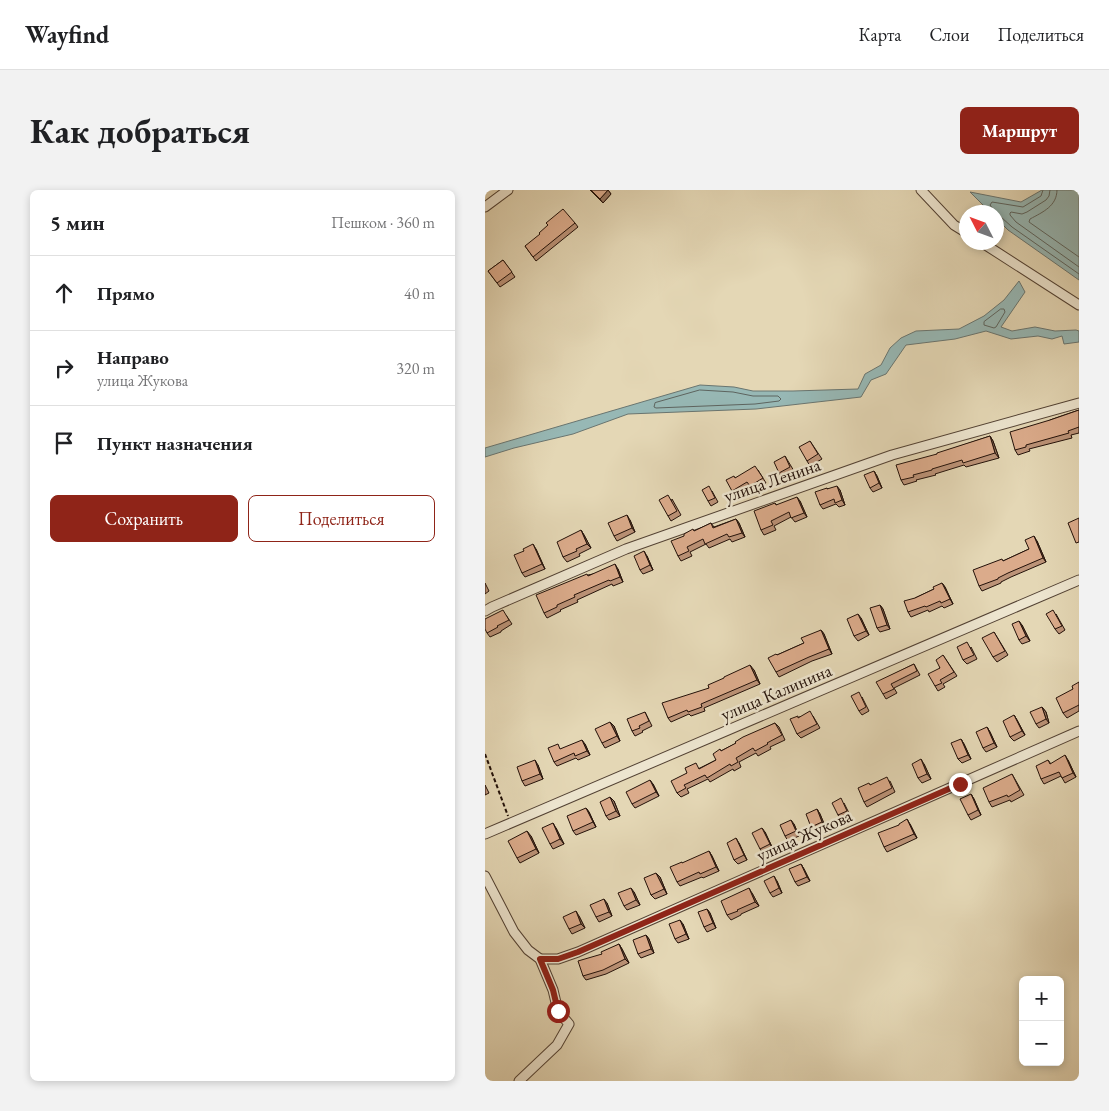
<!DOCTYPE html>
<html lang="ru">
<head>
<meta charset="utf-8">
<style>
  :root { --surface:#fff; --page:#f2f2f2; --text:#202124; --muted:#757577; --line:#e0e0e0; --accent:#8f2418 }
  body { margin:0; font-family:"EB Garamond",serif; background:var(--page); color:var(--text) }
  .controls { position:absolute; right:15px; bottom:15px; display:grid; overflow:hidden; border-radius:8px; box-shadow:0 2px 8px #0003 }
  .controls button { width:45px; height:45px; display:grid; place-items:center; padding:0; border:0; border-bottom:1px solid var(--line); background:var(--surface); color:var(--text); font:25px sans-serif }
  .compass { position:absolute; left:474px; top:15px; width:45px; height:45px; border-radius:50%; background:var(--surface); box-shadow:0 2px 8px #0003; rotate:312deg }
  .stop { position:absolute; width:15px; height:15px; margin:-11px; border:4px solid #8f2418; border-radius:50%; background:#fff }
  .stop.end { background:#8f2418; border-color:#fff; box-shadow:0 1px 5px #0008 }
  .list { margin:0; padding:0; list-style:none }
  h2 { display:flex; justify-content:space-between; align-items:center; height:65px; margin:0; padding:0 20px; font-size:21px }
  h2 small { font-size:16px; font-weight:400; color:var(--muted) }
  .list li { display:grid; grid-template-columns:32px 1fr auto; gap:15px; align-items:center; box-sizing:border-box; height:75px; padding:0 20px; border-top:1px solid var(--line) }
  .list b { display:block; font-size:19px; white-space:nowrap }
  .list p { margin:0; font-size:16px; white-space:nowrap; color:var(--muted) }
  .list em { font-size:16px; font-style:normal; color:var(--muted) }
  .actions { display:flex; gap:10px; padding:15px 20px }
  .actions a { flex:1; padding:11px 0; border:1px solid var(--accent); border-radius:8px; text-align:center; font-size:18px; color:var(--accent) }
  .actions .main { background:var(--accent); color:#fff }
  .icon { flex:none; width:28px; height:28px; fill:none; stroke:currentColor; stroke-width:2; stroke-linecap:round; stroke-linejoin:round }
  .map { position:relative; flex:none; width:594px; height:891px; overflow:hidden; border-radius:8px }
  header { display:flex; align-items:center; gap:30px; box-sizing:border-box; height:70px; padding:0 25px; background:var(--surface); border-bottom:1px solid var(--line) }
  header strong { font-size:24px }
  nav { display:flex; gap:28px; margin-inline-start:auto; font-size:18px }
  .intro { display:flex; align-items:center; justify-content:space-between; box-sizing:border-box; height:120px; padding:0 30px }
  h1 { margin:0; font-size:35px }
  .button { padding:12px 22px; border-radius:8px; background:var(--accent); color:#fff; font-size:18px; font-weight:700 }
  main { display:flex; gap:30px; padding:0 30px }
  aside { flex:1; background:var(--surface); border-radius:8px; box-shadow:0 2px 8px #0003 }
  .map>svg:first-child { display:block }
</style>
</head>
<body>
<header>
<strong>Wayfind</strong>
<nav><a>Карта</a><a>Слои</a><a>Поделиться</a></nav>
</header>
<div class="intro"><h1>Как добраться</h1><a class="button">Маршрут</a></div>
<main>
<aside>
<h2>5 мин<small>Пешком · 360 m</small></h2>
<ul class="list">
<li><svg class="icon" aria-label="ahead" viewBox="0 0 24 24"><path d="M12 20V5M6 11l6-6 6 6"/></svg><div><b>Прямо</b></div><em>40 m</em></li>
<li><svg class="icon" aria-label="right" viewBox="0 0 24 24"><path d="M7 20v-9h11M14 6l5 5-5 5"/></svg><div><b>Направо</b><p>улица Жукова</p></div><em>320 m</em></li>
<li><svg class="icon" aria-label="arrive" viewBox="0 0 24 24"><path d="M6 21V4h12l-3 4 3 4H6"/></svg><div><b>Пункт назначения</b></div></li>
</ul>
<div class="actions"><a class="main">Сохранить</a><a>Поделиться</a></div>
</aside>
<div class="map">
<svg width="594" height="891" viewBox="0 0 594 891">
  <rect width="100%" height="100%" fill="#e4d7b5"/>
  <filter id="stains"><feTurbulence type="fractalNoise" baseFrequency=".004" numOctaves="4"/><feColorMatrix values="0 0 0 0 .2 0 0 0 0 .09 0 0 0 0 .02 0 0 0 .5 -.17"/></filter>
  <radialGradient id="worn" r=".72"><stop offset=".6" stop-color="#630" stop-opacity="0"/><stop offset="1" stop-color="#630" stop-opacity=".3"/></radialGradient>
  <g fill="#97b8b5" stroke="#697570">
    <path d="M557,0H594V90L523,40L512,29V22H505L485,2L536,12Z"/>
    <path d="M534,91L540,102L516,137L527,141L550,137L570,141L591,140L594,141V152L579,154L577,146L567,149L553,146L526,149L501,141L470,149L421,155L401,184L386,190L376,207L271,219L143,224L88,244L29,258L0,267V258L215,195L249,197L268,201H308L373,199L380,184L396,175L405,158L416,148L431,141L474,139L499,126L519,110Z"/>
  </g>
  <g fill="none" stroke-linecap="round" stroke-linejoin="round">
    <g stroke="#5d645f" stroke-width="1">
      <path d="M565,0L564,6L561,10L542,22L537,24L526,22L525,23V25L531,32L594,77"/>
      <path d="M572,0C572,16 558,22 545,29L544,32L594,67"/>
      <path d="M509,22L508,19L505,15L507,12L538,17L556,6L558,0"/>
      <path d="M512,26L516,27L527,37L594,84"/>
      <path d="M516,119H519L520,122L511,137L509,138L499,135V132Z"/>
      <path d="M215,200L248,202L268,206H293L296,209L294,211L270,214L171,218L169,217L170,213Z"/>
    </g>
    <g stroke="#534234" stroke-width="11">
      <g id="minor">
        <path d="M436,0L469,35L482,43"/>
        <path d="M0,17L23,0"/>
        <path d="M496,52L594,115"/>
        <path d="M0,421L7,417L141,359L407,265L594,213"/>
        <path d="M0,644L594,390"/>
        <path d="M0,686L29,742L43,760L55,769L68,800L73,821L84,834L72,855L34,891"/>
        <path d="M55,769H73L93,762L594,541"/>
      </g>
    </g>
    <path stroke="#231109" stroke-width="2" stroke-dasharray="4 2.5" stroke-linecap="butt" d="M0,564L23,626"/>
    <use href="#minor" stroke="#ede5cf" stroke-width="9"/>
  </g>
  <g fill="#bc9378" stroke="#231109">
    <path d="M105,0H123L126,4L118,13Z"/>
    <path d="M90,33L93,37L51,71L40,56Z"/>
    <path d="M18,70L30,87L15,97L3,81Z"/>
    <path d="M594,220V243L586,245L587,248L544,259L545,261L533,265L530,260L565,230Z"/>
    <path d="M505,246L508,251L514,268L481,277L479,275L450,284L451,285L431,290L432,291L419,295L416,290L452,264Z"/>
    <path d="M325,251L337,269L325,276L322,271Z"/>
    <path d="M300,266L309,281L297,287L294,283Z"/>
    <path d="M273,280L281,293L268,300L265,297L251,305L247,301L250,288Z"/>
    <path d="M389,281L392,286L397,298L388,302L385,298Z"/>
    <path d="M342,298L343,299L355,300L360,315L354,317L351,314L338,319L335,315Z"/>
    <path d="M227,301L233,312L226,316L223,311Z"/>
    <path d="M187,309L196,325L186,331L183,326Z"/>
    <path d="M315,311L322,327L310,332L306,327L289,336L291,340L279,345L276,340L290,313L292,315Z"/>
    <path d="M251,329L254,333L260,347L247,352L245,349L224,358L221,354L205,362L207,366L196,371L193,366L199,346L226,333L229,337Z"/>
    <path d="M145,330L150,342L132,351L129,346Z"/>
    <path d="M96,340L99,345L106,358L94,364L95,366L82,372L78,367Z"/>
    <path d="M552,351L561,372L526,387L516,392V393L497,401L494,396L518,371L544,359Z"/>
    <path d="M51,359L60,379L40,387L37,383L39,361Z"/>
    <path d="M162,366L168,380L158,384L155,380Z"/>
    <path d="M133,379L138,392L128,396L127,394L92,410L93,412L75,420L76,421L62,428L59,423L103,385Z"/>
    <path d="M0,393L4,401L0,404Z"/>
    <path d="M457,393L460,397L468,414L459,418L457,416L444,422L443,420L426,427L423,422L430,408L449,399Z"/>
    <path d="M395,415L398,419L405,439L395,442L392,438Z"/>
    <path d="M571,424L580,440L574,444L570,439Z"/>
    <path d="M21,425L27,434L16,441V442L5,447L2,443Z"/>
    <path d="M376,428L384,445L373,451L369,446Z"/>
    <path d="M537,435L545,451L537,454L534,450Z"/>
    <path d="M336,440L339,444L347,464L327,471L294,487L291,482L292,465L319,453Z"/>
    <path d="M509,442L523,465L512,472L508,467Z"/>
    <path d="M486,457L492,469L482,474L478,470Z"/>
    <path d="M458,465L472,486L458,494L460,497L453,501L450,496Z"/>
    <path d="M429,474L435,485L409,498L412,503L401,509L398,504L403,487Z"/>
    <path d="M269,480L275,494L219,518L220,521L206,526L204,524L186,532L183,528L224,498Z"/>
    <path d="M594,492V521L582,528L578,523L588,499Z"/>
    <path d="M377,507L384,521L377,525L374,521Z"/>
    <path d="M557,517L561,522L564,533L554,538L551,534Z"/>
    <path d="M160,522L167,536L157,541L158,542L150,546L147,541Z"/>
    <path d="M529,525L532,530L540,545L529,551L525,547Z"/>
    <path d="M328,526L335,538L316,548L312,544L314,527Z"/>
    <path d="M290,533L294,537L300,550L285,557L286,559L273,566L271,563L254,572L256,577L249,581L248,579L225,592L223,589L202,599L204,603L196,607L192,603L202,583L215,578L231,570L236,561Z"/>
    <path d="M129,536L135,551L120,558L117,553Z"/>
    <path d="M502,537L505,542L512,557L501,562L498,558Z"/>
    <path d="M476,549L479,554L486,569L477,573L473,569Z"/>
    <path d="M100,554L105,565L93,570L91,568L72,576L69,572L76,559Z"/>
    <path d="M563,570L566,574L583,570L591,587L580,593L576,586L559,594L556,589Z"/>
    <path d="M439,574L446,589L437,593L433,588Z"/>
    <path d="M53,575L58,589L40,596L37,591Z"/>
    <path d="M527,584L539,605L526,612L525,610L507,617L504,612Z"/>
    <path d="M405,591L410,602L382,617L379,612L385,595Z"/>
    <path d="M168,594L174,606L150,618L147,614Z"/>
    <path d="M0,595L4,603L0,605Z"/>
    <path d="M486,604L489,609L496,625L486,630L483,625Z"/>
    <path d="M125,607L129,611L135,626L124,630L121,626Z"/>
    <path d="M359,613L365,625L356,630L353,625Z"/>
    <path d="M101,618L104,622L111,637L91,645L88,641Z"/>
    <path d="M332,619L335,624L340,636L330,641L326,637Z"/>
    <path d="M309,634L314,646L303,651L300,646Z"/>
    <path d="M425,634L432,648L402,662L399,657Z"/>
    <path d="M71,638L79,654L68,659L65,654Z"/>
    <path d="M280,642L288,659L278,663L275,659Z"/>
    <path d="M46,646L54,663L35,673L32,668Z"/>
    <path d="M254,653L262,670L253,674L249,670Z"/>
    <path d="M224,661L227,666L234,681L218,688L217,687L195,696L192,692Z"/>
    <path d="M316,674L319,679L325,691L313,696L310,692Z"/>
    <path d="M171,683L175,687L182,704L170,709L166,705Z"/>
    <path d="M292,691L297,703L288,707L285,703Z"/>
    <path d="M149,702L155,715L142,720L139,716Z"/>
    <path d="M267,703L274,716L256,724V725L246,730L242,725Z"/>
    <path d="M122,713L127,726L114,732L111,727Z"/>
    <path d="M222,719L225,723L231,738L222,742L219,737Z"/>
    <path d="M94,726L100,738L87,744L84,739Z"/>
    <path d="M198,734L204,749L193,753L190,749Z"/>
    <path d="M161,745L164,749L169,763L156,768L153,764Z"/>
    <path d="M134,754L137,759L144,773L121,784L101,790L98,786L117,764Z"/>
  </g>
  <g fill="#997861" stroke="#231109">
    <path d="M123,0L126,4L118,13L115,9Z"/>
    <path d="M505,246L508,251L514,268L510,263Z"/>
    <path d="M389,281L392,286L397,298L394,293Z"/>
    <path d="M352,296L355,300L360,315L357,310Z"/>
    <path d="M312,307L315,311L322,327L319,323Z"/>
    <path d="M142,325L145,330L150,342L147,338Z"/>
    <path d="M251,329L254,333L260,347L257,343Z"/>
    <path d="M96,340L99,345L106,358L102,354Z"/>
    <path d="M549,346L552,351L561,372L558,368Z"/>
    <path d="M48,354L51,359L60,379L57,374Z"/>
    <path d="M159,361L162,366L168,380L165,375Z"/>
    <path d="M130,374L133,379L138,392L135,387Z"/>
    <path d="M457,393L460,397L468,414L465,409Z"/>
    <path d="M395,415L398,419L405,439L402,435Z"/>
    <path d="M373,424L376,428L384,445L381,441Z"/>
    <path d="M534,431L537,435L545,451L541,446Z"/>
    <path d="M336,440L339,444L347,464L344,459Z"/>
    <path d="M265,475L269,480L275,494L272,490Z"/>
    <path d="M557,517L561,522L564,533L561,529Z"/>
    <path d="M529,525L532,530L540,545L537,541Z"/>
    <path d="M125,532L129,536L135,551L132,546Z"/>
    <path d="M502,537L505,542L512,557L509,553Z"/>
    <path d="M476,549L479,554L486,569L483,565Z"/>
    <path d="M97,550L100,554L105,565L102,561Z"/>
    <path d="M580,565L583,570L591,587L588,583Z"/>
    <path d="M436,569L439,574L446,589L442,584Z"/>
    <path d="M50,570L53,575L58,589L55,584Z"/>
    <path d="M165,590L168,594L174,606L171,602Z"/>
    <path d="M486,604L489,609L496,625L493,620Z"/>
    <path d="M125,607L129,611L135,626L131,621Z"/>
    <path d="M101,618L104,622L111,637L108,632Z"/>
    <path d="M332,619L335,624L340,636L337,632Z"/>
    <path d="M422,629L425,634L432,648L429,644Z"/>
    <path d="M306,630L309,634L314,646L311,641Z"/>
    <path d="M68,633L71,638L79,654L75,649Z"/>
    <path d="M277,638L280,642L288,659L285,654Z"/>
    <path d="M42,641L46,646L54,663L51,659Z"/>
    <path d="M251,648L254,653L262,670L259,665Z"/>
    <path d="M224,661L227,666L234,681L231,677Z"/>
    <path d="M316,674L319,679L325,691L322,687Z"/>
    <path d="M171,683L175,687L182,704L179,699Z"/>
    <path d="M289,686L292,691L297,703L294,698Z"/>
    <path d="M146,698L149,702L155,715L151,710Z"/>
    <path d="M264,698L267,703L274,716L270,712Z"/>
    <path d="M119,709L122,713L127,726L124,722Z"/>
    <path d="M222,719L225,723L231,738L228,733Z"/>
    <path d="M91,721L94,726L100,738L96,734Z"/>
    <path d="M195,730L198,734L204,749L201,744Z"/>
    <path d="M161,745L164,749L169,763L166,759Z"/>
    <path d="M134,754L137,759L144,773L140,769Z"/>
  </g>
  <g fill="#dbab8b" stroke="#231109">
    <path d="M106,0H123L115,9Z"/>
    <path d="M78,19L90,33L48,67L40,56L55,44L54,43L63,35L61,33Z"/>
    <path d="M18,70L27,82L12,93L3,81Z"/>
    <path d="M594,220V237L583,241L584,243L541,255V257L530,260L525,242L565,230Z"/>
    <path d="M505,246L510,263L478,273L477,270L447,279V280L428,285L429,287L416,290L411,275L452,264V263Z"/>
    <path d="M325,251L333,264L322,271L314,257Z"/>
    <path d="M300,266L305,277L294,283L289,272Z"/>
    <path d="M270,276L278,288L265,296L262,292L247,301L241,290L249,286L250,288Z"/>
    <path d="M389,281L394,293L385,298L379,285Z"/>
    <path d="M224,296L230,308L223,311L217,300Z"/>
    <path d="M352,296L357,310L350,313L349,309L335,315L330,302L342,298V299Z"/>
    <path d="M183,305L192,321L183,326L174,310Z"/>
    <path d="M312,307L319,323L306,328L304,322L286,331L288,335L276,340L269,321L290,313L291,315Z"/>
    <path d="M142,325L147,338L129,346L123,333Z"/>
    <path d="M594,328V352L591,353L583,333Z"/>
    <path d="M251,329L257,343L244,347L242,344L220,354L218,349L202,357L204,361L193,366L186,351L199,346V344L208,339L209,341L226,333L228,338Z"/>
    <path d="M96,340L102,354L91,359L92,361L78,367L72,352Z"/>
    <path d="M549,346L558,368L523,383L513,388V389L494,396L488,380L517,369L518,371L544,359L540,350Z"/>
    <path d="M48,354L57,374L37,383L29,365L39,361L38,359Z"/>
    <path d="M159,361L165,375L155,380L149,366Z"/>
    <path d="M130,374L135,387L125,391L124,390L89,405L90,407L72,415V417L59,423L51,405L102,384L103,386Z"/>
    <path d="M457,393L465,409L456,413L455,411L441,417L440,416L423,422L419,411L430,408L449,399L448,397Z"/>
    <path d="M395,415L402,435L392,438L385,418Z"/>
    <path d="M18,420L24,430L12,436L13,437L2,443L0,439V429Z"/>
    <path d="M568,420L577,436L570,439L561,424Z"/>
    <path d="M373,424L381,441L369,446L362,429Z"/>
    <path d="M534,431L541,446L534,450L527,434Z"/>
    <path d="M336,440L344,459L324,467L291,482L283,468L291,464L292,465L319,453L316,448Z"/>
    <path d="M509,442L520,461L508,467L497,448Z"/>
    <path d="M482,452L489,465L478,470L472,457Z"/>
    <path d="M458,465L469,482L455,490L457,493L450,496L443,484L455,478L451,470Z"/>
    <path d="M429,474L432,481L406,494L409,499L398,504L391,492Z"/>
    <path d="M265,475L272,490L216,514L217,517L203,522L202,520L183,528L177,513L224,498L223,495L239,488V487Z"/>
    <path d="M594,492V515L578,523L571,508L588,499L587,496Z"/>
    <path d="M374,502L381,517L374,521L366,506Z"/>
    <path d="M557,517L561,529L551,534L545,522Z"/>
    <path d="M325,521L332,534L312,544L305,529L313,526V528Z"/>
    <path d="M160,522L164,531L154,536L155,538L147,541L142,529Z"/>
    <path d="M529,525L537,541L525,547L518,531Z"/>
    <path d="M125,532L132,546L117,553L110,539Z"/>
    <path d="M290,533L297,545L282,553L283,554L270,561L268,558L251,568L253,572L246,576L245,574L222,588L220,585L199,595L201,598L192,603L186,591L202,583L200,578L211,573L214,579L231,570L228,564L235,559L236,561L251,553L250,552L258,547Z"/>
    <path d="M502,537L509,553L498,558L491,542Z"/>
    <path d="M476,549L483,565L473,569L466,553Z"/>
    <path d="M97,550L102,561L90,566L89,563L69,572L63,558L73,554L75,559Z"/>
    <path d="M580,565L588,583L577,588L574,582L556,589L551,576L563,570L565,574Z"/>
    <path d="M436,569L442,584L433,588L427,574Z"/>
    <path d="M50,570L55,584L37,591L32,577Z"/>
    <path d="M527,584L535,600L523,607L522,605L504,612L498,598Z"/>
    <path d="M402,587L407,598L379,612L373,598L384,593L385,595Z"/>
    <path d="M165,590L171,602L147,614L141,602Z"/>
    <path d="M486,604L493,620L483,625L475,609Z"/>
    <path d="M125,607L131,621L121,626L115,612Z"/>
    <path d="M356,608L362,621L353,625L347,613Z"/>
    <path d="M101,618L108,632L88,641L82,626Z"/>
    <path d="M332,619L337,632L326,637L321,624Z"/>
    <path d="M422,629L429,644L399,657L393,643L414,635V634Z"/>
    <path d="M306,630L311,641L300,646L295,635Z"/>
    <path d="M68,633L75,649L65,654L57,638Z"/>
    <path d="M277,638L285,654L275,659L267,643Z"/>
    <path d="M42,641L51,659L32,668L23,651Z"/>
    <path d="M251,648L259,665L249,670L242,653Z"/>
    <path d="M224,661L231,677L215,684L214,682L192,692L185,677L197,672V673Z"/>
    <path d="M316,674L322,687L310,692L304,679Z"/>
    <path d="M171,683L179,699L166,705L159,688Z"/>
    <path d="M289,686L294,698L285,703L279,691Z"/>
    <path d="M146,698L151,710L139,716L133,703Z"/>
    <path d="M264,698L270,712L252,720L253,721L242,725L236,711Z"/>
    <path d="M119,709L124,722L111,727L105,715Z"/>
    <path d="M222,719L228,733L219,737L213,722Z"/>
    <path d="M91,721L96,734L84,739L78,727Z"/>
    <path d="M195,730L201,744L190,749L184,734Z"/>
    <path d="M161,745L166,759L153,764L148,750Z"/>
    <path d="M134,754L140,769L118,780L98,786L93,771L117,764L116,762Z"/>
  </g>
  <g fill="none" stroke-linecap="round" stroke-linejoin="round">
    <path stroke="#8f2418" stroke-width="6" d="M73,821L68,800L55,769H73L93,762L475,594"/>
  </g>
  <g text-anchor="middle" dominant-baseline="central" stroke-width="5" stroke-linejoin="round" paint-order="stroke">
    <g font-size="18" fill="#231109" stroke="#ede5cf">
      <text transform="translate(287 290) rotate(-19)">улица Ленина</text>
      <text transform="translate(291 502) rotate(-23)">улица Калинина</text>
      <text transform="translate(319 645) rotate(-24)">улица Жукова</text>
    </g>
  </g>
  <rect width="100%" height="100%" filter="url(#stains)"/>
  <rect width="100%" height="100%" fill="url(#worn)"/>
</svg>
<div class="controls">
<button>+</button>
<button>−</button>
</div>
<svg class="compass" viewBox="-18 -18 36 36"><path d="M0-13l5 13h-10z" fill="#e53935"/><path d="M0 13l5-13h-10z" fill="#757577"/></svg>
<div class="stop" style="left:73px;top:821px"></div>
<div class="stop end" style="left:475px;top:594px"></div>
</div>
</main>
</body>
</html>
